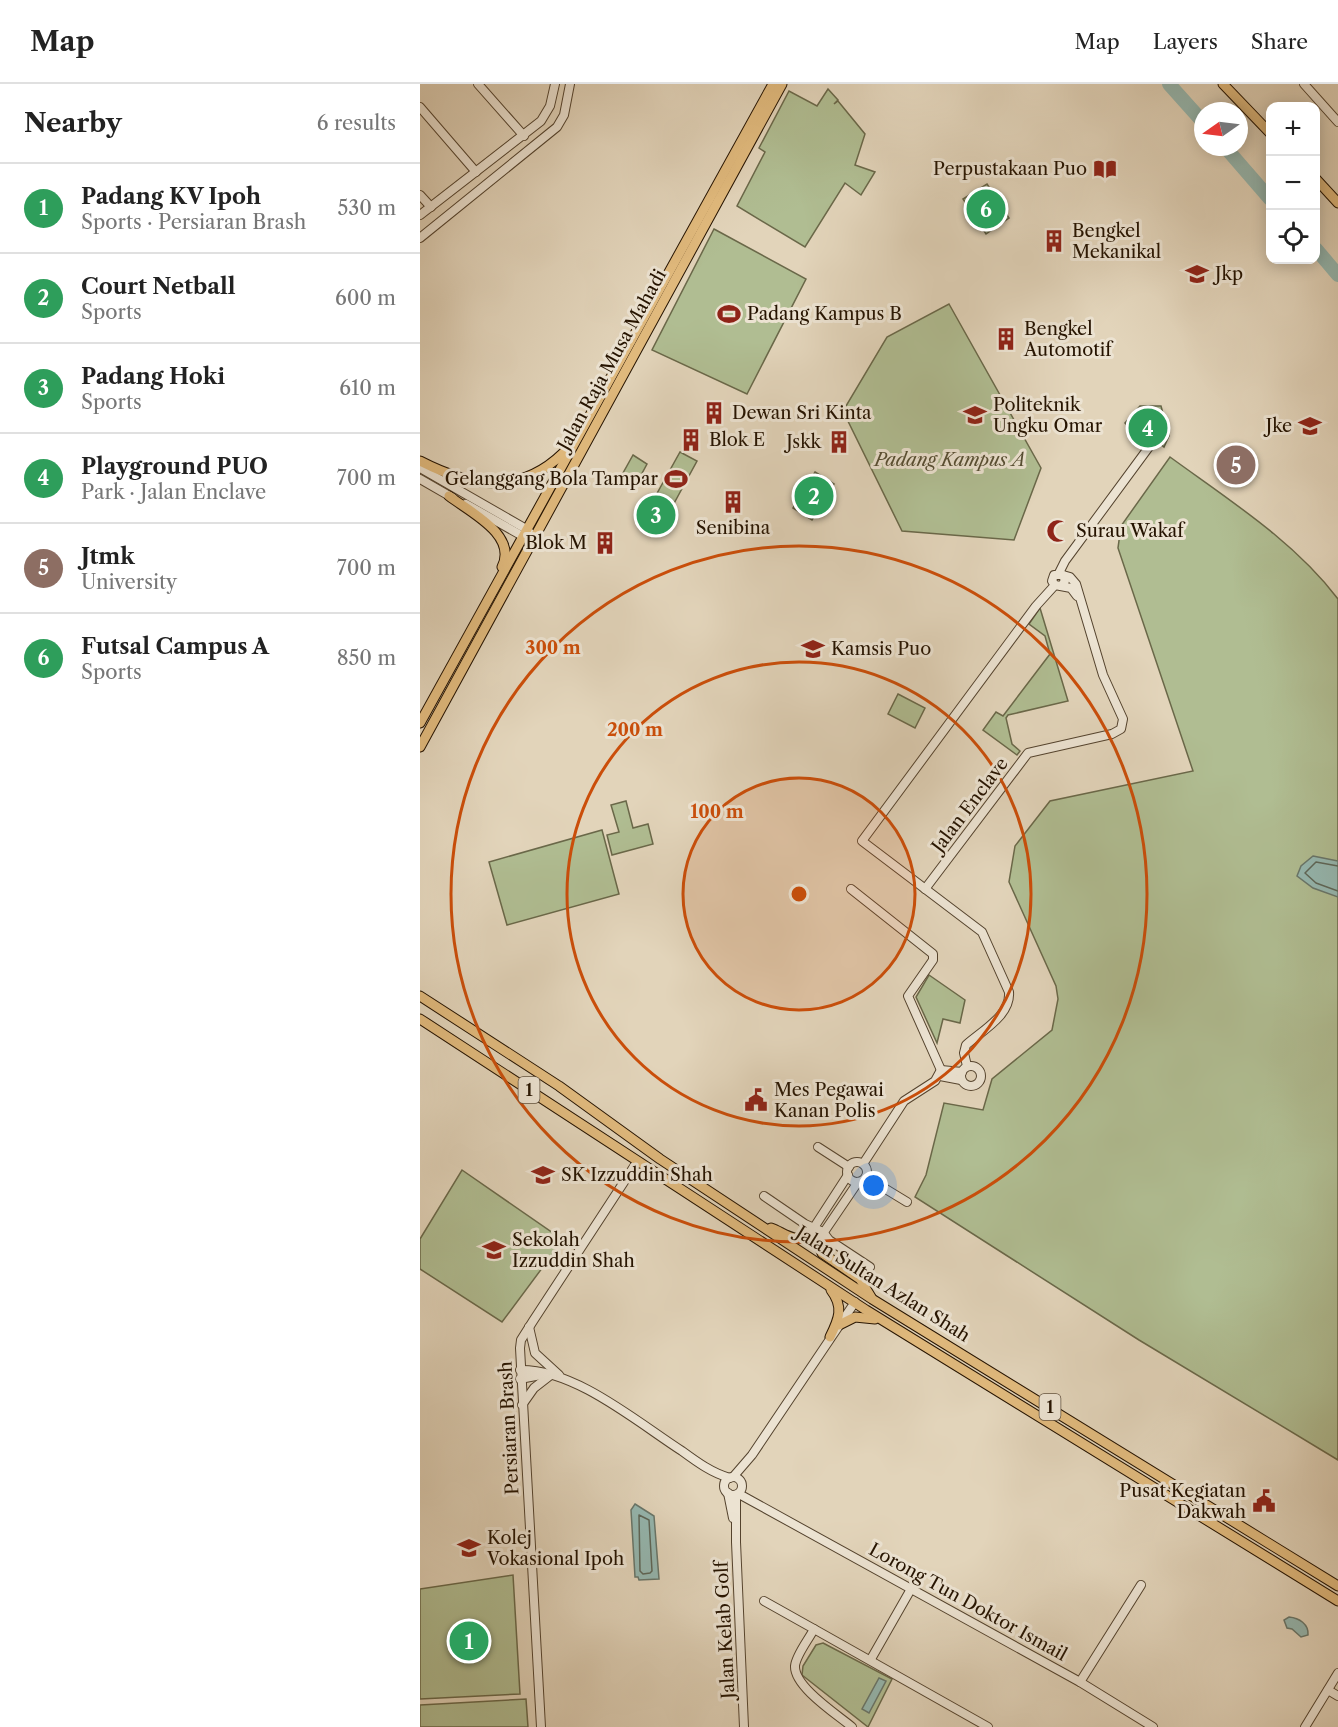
<!DOCTYPE html>
<html lang="en">
<head>
<meta charset="utf-8">
<style>
  :root { --surface:#fff; --page:#f6f6f6; --text:#222; --muted:#767676; --line:#e0e0e0; --accent:#b45309 }
  body { margin:0; font-family:"Libre Caslon Text",serif; background:var(--page); color:var(--text) }
  .controls { position:absolute; right:18px; top:18px; display:grid; overflow:hidden; border-radius:12px; box-shadow:0 3px 15px #0003 }
  .controls button { width:54px; height:54px; display:grid; place-items:center; padding:0; border:0; border-bottom:2px solid var(--line); background:var(--surface); color:var(--text); font:30px sans-serif }
  .compass { position:absolute; left:774px; top:18px; width:54px; height:54px; border-radius:50%; background:var(--surface); box-shadow:0 3px 15px #0003; rotate:256deg }
  .you { position:absolute; left:454px; top:1102px; width:21px; height:21px; margin:-15px; border:4px solid #fff; border-radius:50%; background:#1a73e8; box-shadow:0 0 0 9px #1a73e833 }
  .badge { display:grid; place-items:center; width:39px; height:39px; border-radius:50%; background:var(--accent); color:#fff; font-size:20px; font-weight:700 }
  .pin { position:absolute; translate:-50% -50%; border:3px solid #fff; box-shadow:0 2px 6px #0006 }
  .list { margin:0; padding:0; list-style:none }
  h2 { display:flex; justify-content:space-between; align-items:center; height:78px; margin:0; padding:0 24px; font-size:26px }
  h2 small { font-size:20px; font-weight:400; color:var(--muted) }
  .list li { display:grid; grid-template-columns:39px 1fr auto; gap:18px; align-items:center; box-sizing:border-box; height:90px; padding:0 24px; border-top:2px solid var(--line) }
  .list b { display:block; font-size:22px; white-space:nowrap }
  .list p { margin:0; font-size:20px; white-space:nowrap; color:var(--muted) }
  .list em { font-size:20px; font-style:normal; color:var(--muted) }
  .icon { flex:none; width:33px; height:33px; fill:none; stroke:currentColor; stroke-width:2; stroke-linecap:round; stroke-linejoin:round }
  .map { position:relative; flex:none; width:918px; height:1643px; overflow:hidden }
  header { display:flex; align-items:center; gap:36px; box-sizing:border-box; height:84px; padding:0 30px; background:var(--surface); border-bottom:2px solid var(--line) }
  header strong { font-size:28px }
  nav { display:flex; gap:33px; margin-inline-start:auto; font-size:21px }
  main { display:flex }
  aside { flex:1; background:var(--surface) }
  .map>svg:first-child { display:block }
</style>
</head>
<body>
<header>
<strong>Map</strong>
<nav><a>Map</a><a>Layers</a><a>Share</a></nav>
</header>
<main>
<aside>
<h2>Nearby<small>6 results</small></h2>
<ul class="list">
<li><span class="badge" style="background:#2e9e5b">1</span><div><b>Padang KV Ipoh</b><p>Sports · Persiaran Brash</p></div><em>530 m</em></li>
<li><span class="badge" style="background:#2e9e5b">2</span><div><b>Court Netball</b><p>Sports</p></div><em>600 m</em></li>
<li><span class="badge" style="background:#2e9e5b">3</span><div><b>Padang Hoki</b><p>Sports</p></div><em>610 m</em></li>
<li><span class="badge" style="background:#2e9e5b">4</span><div><b>Playground PUO</b><p>Park · Jalan Enclave</p></div><em>700 m</em></li>
<li><span class="badge" style="background:#8d6e63">5</span><div><b>Jtmk</b><p>University</p></div><em>700 m</em></li>
<li><span class="badge" style="background:#2e9e5b">6</span><div><b>Futsal Campus A</b><p>Sports</p></div><em>850 m</em></li>
</ul>
</aside>
<div class="map">
<svg width="918" height="1643" viewBox="0 0 918 1643">
  <rect width="100%" height="100%" fill="#e2d4ba"/>
  <filter id="stains"><feTurbulence type="fractalNoise" baseFrequency=".00333" numOctaves="4"/><feColorMatrix values="0 0 0 0 .2 0 0 0 0 .09 0 0 0 0 .02 0 0 0 .5 -.17"/></filter>
  <radialGradient id="worn" r=".72"><stop offset=".6" stop-color="#630" stop-opacity="0"/><stop offset="1" stop-color="#630" stop-opacity=".3"/></radialGradient>
  <g fill="#b0bd92" stroke="#6a6849" stroke-width="1.5">
    <path d="M408,5L418,16L414,20L418,17L445,50L435,81L455,88L441,111L425,99L385,163L317,122L345,68L339,64L369,7L397,22Z"/>
    <path d="M567,100L589,134L566,150L543,115Z"/>
    <path d="M294,145L386,195L327,310L232,266Z"/>
    <path d="M529,220L621,384L594,456L482,447L423,327L467,253Z"/>
    <path d="M720,322H741L749,352L744,363L727,349L722,357L705,339Z"/>
    <path d="M260,368L277,377L252,423L235,413Z"/>
    <path d="M213,371L227,380L213,406L198,398Z"/>
    <path d="M750,373C809,416 874,457 918,515V1376L719,1256L495,1113L506,1091L524,1019L563,1026L572,995L632,946L638,915L636,902L589,798L595,762L630,717L773,687L698,464L701,442Z"/>
    <path d="M395,388L414,400L392,436L373,424Z"/>
    <path d="M234,415L251,425L238,447L222,437Z"/>
    <path d="M620,524L648,617L588,631L586,634L592,660L600,667L597,671L563,646L576,628L583,632L630,570L625,552L609,540Z"/>
    <path d="M478,610L505,624L495,644L468,630Z"/>
    <path d="M206,717L213,744L228,740L233,760L192,771L187,751L199,748L191,721Z"/>
    <path d="M182,746L199,810L87,841L69,778Z"/>
    <path d="M509,891L545,916L540,939L523,935L517,959L496,913Z"/>
    <path d="M42,1086L143,1156L82,1238L0,1185V1155Z"/>
    <path d="M93,1491L100,1610L0,1615V1505Z"/>
    <path d="M403,1559L472,1595L448,1643L382,1591L383,1582L396,1561Z"/>
    <path d="M106,1615L108,1643H0V1621Z"/>
  </g>
  <g fill="#95b8b1" stroke="#68766a" stroke-width="1.5">
    <path d="M893,772L918,777V813L893,804L877,792L881,782Z"/>
    <path d="M215,1420L234,1432L239,1495L219,1496L218,1493H215L211,1426Z"/>
    <path d="M869,1533C879,1534 889,1540 888,1551L881,1553L872,1545L867,1544L864,1536Z"/>
    <path d="M459,1594L466,1597L449,1629L442,1625Z"/>
  </g>
  <g fill="none" stroke-linecap="round" stroke-linejoin="round">
    <g stroke="#5d6658" stroke-width="1.5">
      <path d="M918,782L896,778L885,789L896,799L918,807"/>
      <path d="M219,1431L229,1436L232,1487L230,1489L223,1490L220,1487Z"/>
    </g>
    <g stroke="#95b8b1" stroke-width="14">
      <path d="M749,0L783,38"/>
      <path d="M805,63L850,115"/>
      <path d="M896,165L918,191"/>
    </g>
    <g stroke="#54432e" stroke-width="10">
      <g id="minor">
        <path d="M58,0L104,52"/>
        <path d="M884,0L918,38"/>
        <path d="M0,23L56,88"/>
        <path d="M0,111L11,123"/>
        <path d="M0,131L121,37L130,22L135,0"/>
        <path d="M0,154L137,43L144,31L150,0"/>
        <path d="M0,384L108,446L114,455"/>
        <path d="M0,395L33,414"/>
        <path d="M46,420L106,454"/>
        <path d="M639,489L645,477L729,363"/>
        <path d="M642,501L645,497L643,491H634L632,497L635,501L651,504L657,512"/>
        <path d="M431,805L513,870V876L488,912L521,986"/>
        <path d="M505,805L608,669L692,650L701,645L703,635L683,591L656,500L650,493L643,491"/>
        <path d="M547,982L544,969L546,961C563,946 591,931 589,908L562,848L442,757L616,522L635,501"/>
        <circle cx="551" cy="992" r="10"/>
        <path d="M521,986L542,988"/>
        <path d="M520,992L541,996"/>
        <path d="M398,1063L429,1083"/>
        <circle cx="437" cy="1088" r="10"/>
        <path d="M443,1080L484,1017L515,997L521,986"/>
        <path d="M446,1093L487,1118"/>
        <path d="M344,1112L385,1140L403,1148L409,1156L450,1183"/>
        <path d="M393,1145L428,1091"/>
        <path d="M402,1151L438,1098"/>
        <path d="M109,1243L115,1269L139,1291"/>
        <path d="M100,1286C155,1285 217,1338 262,1367C277,1378 292,1389 310,1394"/>
        <path d="M100,1295L126,1290"/>
        <path d="M102,1321L114,1304L132,1290"/>
        <circle cx="313" cy="1402" r="9"/>
        <path d="M313,1393L332,1371L435,1218"/>
        <path d="M308,1409L313,1434"/>
        <path d="M319,1410L660,1598L733,1643"/>
        <path d="M316,1411V1458L324,1643"/>
        <path d="M344,1517L394,1545C389,1555 376,1571 375,1582C374,1603 418,1631 432,1643"/>
        <path d="M394,1545L568,1643"/>
        <path d="M451,1575L491,1505"/>
        <path d="M660,1598L721,1501"/>
        <path d="M908,1606L918,1612"/>
        <path d="M121,1643L100,1264L101,1256L113,1237L217,1078"/>
        <path d="M885,1643L918,1589"/>
      </g>
    </g>
    <g stroke="#251300" stroke-width="11">
      <g id="major">
        <path d="M803,0L850,49"/>
        <path d="M896,95L918,119"/>
        <path d="M0,377C54,405 105,412 150,362"/>
        <path d="M29,412C50,428 98,451 82,483"/>
        <path d="M0,639L353,0"/>
        <path d="M0,663L362,0"/>
        <path d="M0,912L139,1002L240,1075L452,1215L918,1502"/>
        <path d="M0,935L446,1226L918,1517"/>
        <path d="M351,1144C363,1148 375,1160 388,1151"/>
        <path d="M398,1158L402,1169L440,1195L451,1213"/>
        <path d="M419,1241L435,1233L455,1235"/>
        <path d="M410,1253C419,1235 424,1223 411,1206"/>
      </g>
    </g>
    <use href="#minor" stroke="#ece3d2" stroke-width="8"/>
    <use href="#major" stroke="#e1ba7d" stroke-width="9"/>
  </g>
  <circle cx="379" cy="810" r="116" fill="#cb4e0a" fill-opacity=".12"/>
  <g fill="none" stroke="#cb4e0a" stroke-width="3">
    <circle cx="379" cy="810" r="116"/>
    <circle cx="379" cy="810" r="232"/>
    <circle cx="379" cy="810" r="348"/>
  </g>
  <defs>
    <g id="library-bare" transform="scale(1.8)"><path d="M-6-4Q-3-5.5-.7-3.5V5Q-3 3-6 4ZM6-4Q3-5.5 .7-3.5V5Q3 3 6 4Z" fill="#8f2418" stroke="#ece3d2" stroke-width="2.5" paint-order="stroke"/></g>
    <g id="building-bare" transform="scale(1.8)"><path d="M-4-6H4V6H1V3H-1V6H-4ZM-2.5-4.3h1.7v1.8h-1.7ZM.8-4.3h1.7v1.8H.8ZM-2.5-1h1.7V.8h-1.7ZM.8-1h1.7V.8H.8Z" fill="#8f2418" stroke="#ece3d2" stroke-width="2.5" paint-order="stroke"/></g>
    <g id="university-bare" transform="scale(1.8)"><path d="M0-5L7-2L0 1L-7-2ZM-4 1L0 2.5L4 1V4Q0 6-4 4Z" fill="#8f2418" stroke="#ece3d2" stroke-width="2.5" paint-order="stroke"/></g>
    <g id="stadium-bare" transform="scale(1.8)"><path d="M0-5a6.5 5 0 1 0 0 10a6.5 5 0 1 0 0-10ZM-3.5-1.8h7v3.6h-7Z" fill="#8f2418" stroke="#ece3d2" stroke-width="2.5" paint-order="stroke"/></g>
    <g id="mosque-bare" transform="scale(1.8)"><path d="M3.5-4.9A6 6 0 1 0 3.5 4.9A5 5 0 1 1 3.5-4.9Z" fill="#8f2418" stroke="#ece3d2" stroke-width="2.5" paint-order="stroke"/></g>
    <g id="civic-bare" transform="scale(1.8)"><path d="M-.6-6.5H3V-4.5H.6V-3L4-1V1h2V6H-6V1h2V-1L-.6-3ZM-1.2 2.5V6h2.4V2.5Z" fill="#8f2418" stroke="#ece3d2" stroke-width="2.5" paint-order="stroke"/></g>
    <g id="school-bare" transform="scale(1.8)"><path d="M0-5L7-2L0 1L-7-2ZM-4 1L0 2.5L4 1V4Q0 6-4 4Z" fill="#8f2418" stroke="#ece3d2" stroke-width="2.5" paint-order="stroke"/></g>
  </defs>
  <g fill-rule="evenodd">
    <use href="#library-bare" x="685" y="85"/>
    <use href="#building-bare" x="634" y="157"/>
    <use href="#university-bare" x="777" y="190"/>
    <use href="#stadium-bare" x="309" y="230"/>
    <use href="#building-bare" x="586" y="255"/>
    <use href="#building-bare" x="294" y="329"/>
    <use href="#university-bare" x="555" y="331"/>
    <use href="#university-bare" x="890" y="342"/>
    <use href="#building-bare" x="271" y="356"/>
    <use href="#building-bare" x="419" y="358"/>
    <use href="#stadium-bare" x="256" y="395"/>
    <use href="#building-bare" x="313" y="418"/>
    <use href="#mosque-bare" x="638" y="447"/>
    <use href="#building-bare" x="185" y="459"/>
    <use href="#university-bare" x="393" y="565"/>
    <use href="#civic-bare" x="336" y="1016"/>
    <use href="#school-bare" x="123" y="1091"/>
    <use href="#school-bare" x="74" y="1166"/>
    <use href="#civic-bare" x="844" y="1417"/>
    <use href="#school-bare" x="49" y="1464"/>
  </g>
  <g text-anchor="middle" dominant-baseline="central" stroke-width="6" stroke-linejoin="round" paint-order="stroke">
    <g fill="#ece3d2" stroke="#61513f" stroke-width="1.5">
      <rect x="98.5" y="993" width="21" height="26" rx="4.5"/>
      <rect x="619.5" y="1310" width="21" height="26" rx="4.5"/>
    </g>
    <g font-size="16" font-weight="bold" fill="#251300">
      <text x="109" y="1006">1</text>
      <text x="630" y="1323">1</text>
    </g>
    <g font-size="18" fill="#251300" stroke="#ece3d2" text-anchor="start">
      <text x="667" y="85" text-anchor="end">Perpustakaan Puo</text>
      <text x="652" y="147">Bengkel<tspan x="652" dy="21">Mekanikal</tspan></text>
      <text x="795" y="190">Jkp</text>
      <text x="327" y="230">Padang Kampus B</text>
      <text x="604" y="245">Bengkel<tspan x="604" dy="21">Automotif</tspan></text>
      <text x="573" y="321">Politeknik<tspan x="573" dy="21">Ungku Omar</tspan></text>
      <text x="312" y="329">Dewan Sri Kinta</text>
      <text x="872" y="342" text-anchor="end">Jke</text>
      <text x="289" y="356">Blok E</text>
      <text x="401" y="358" text-anchor="end">Jskk</text>
      <text x="238" y="395" text-anchor="end">Gelanggang Bola Tampar</text>
      <text x="313" y="444" text-anchor="middle">Senibina</text>
      <text x="656" y="447">Surau Wakaf</text>
      <text x="167" y="459" text-anchor="end">Blok M</text>
      <text x="411" y="565">Kamsis Puo</text>
      <text x="354" y="1006">Mes Pegawai<tspan x="354" dy="21">Kanan Polis</tspan></text>
      <text x="141" y="1091">SK Izzuddin Shah</text>
      <text x="92" y="1156">Sekolah<tspan x="92" dy="21">Izzuddin Shah</tspan></text>
      <text x="826" y="1407" text-anchor="end">Pusat Kegiatan<tspan x="826" dy="21">Dakwah</tspan></text>
      <text x="67" y="1454">Kolej<tspan x="67" dy="21">Vokasional Ipoh</tspan></text>
    </g>
    <g font-size="18" fill="#251300" stroke="#ece3d2">
      <text transform="translate(192 276) rotate(-61)">Jalan Raja Musa Mahadi</text>
      <text transform="translate(550 721) rotate(-53)">Jalan Enclave</text>
      <text transform="translate(463 1200) rotate(32)">Jalan Sultan Azlan Shah</text>
      <text transform="translate(89 1344) rotate(-93)">Persiaran Brash</text>
      <text transform="translate(548 1518) rotate(29)">Lorong Tun Doktor Ismail</text>
      <text transform="translate(305 1546) rotate(-93)">Jalan Kelab Golf</text>
    </g>
    <g font-size="18" font-style="italic" fill="#564e33" stroke="#ece3d2">
      <text x="530" y="376">Padang Kampus A</text>
    </g>
  </g>
  <circle cx="379" cy="810" r="9" fill="#cb4e0a" stroke="#ece3d2" stroke-width="3"/>
  <g font-size="18" text-anchor="middle" font-weight="bold" fill="#cb4e0a" stroke="#ece3d2" stroke-width="6" stroke-linejoin="round" paint-order="stroke">
    <text x="133" y="570">300 m</text>
    <text x="215" y="652">200 m</text>
    <text x="297" y="734">100 m</text>
  </g>
  <rect width="100%" height="100%" filter="url(#stains)"/>
  <rect width="100%" height="100%" fill="url(#worn)"/>
</svg>
<div class="controls">
<button>+</button>
<button>−</button>
<button><svg class="icon" aria-label="locate" viewBox="0 0 24 24"><circle cx="12" cy="12" r="6"/><path d="M12 2v4M12 18v4M2 12h4M18 12h4"/></svg></button>
</div>
<svg class="compass" viewBox="-18 -18 36 36"><path d="M0-13l5 13h-10z" fill="#e53935"/><path d="M0 13l5-13h-10z" fill="#767676"/></svg>
<div class="you"></div>
<div class="pin badge" style="left:49px;top:1557px;background:#2e9e5b">1</div>
<div class="pin badge" style="left:394px;top:412px;background:#2e9e5b">2</div>
<div class="pin badge" style="left:236px;top:431px;background:#2e9e5b">3</div>
<div class="pin badge" style="left:728px;top:344px;background:#2e9e5b">4</div>
<div class="pin badge" style="left:816px;top:381px;background:#8d6e63">5</div>
<div class="pin badge" style="left:566px;top:125px;background:#2e9e5b">6</div>
</div>
</main>
</body>
</html>
